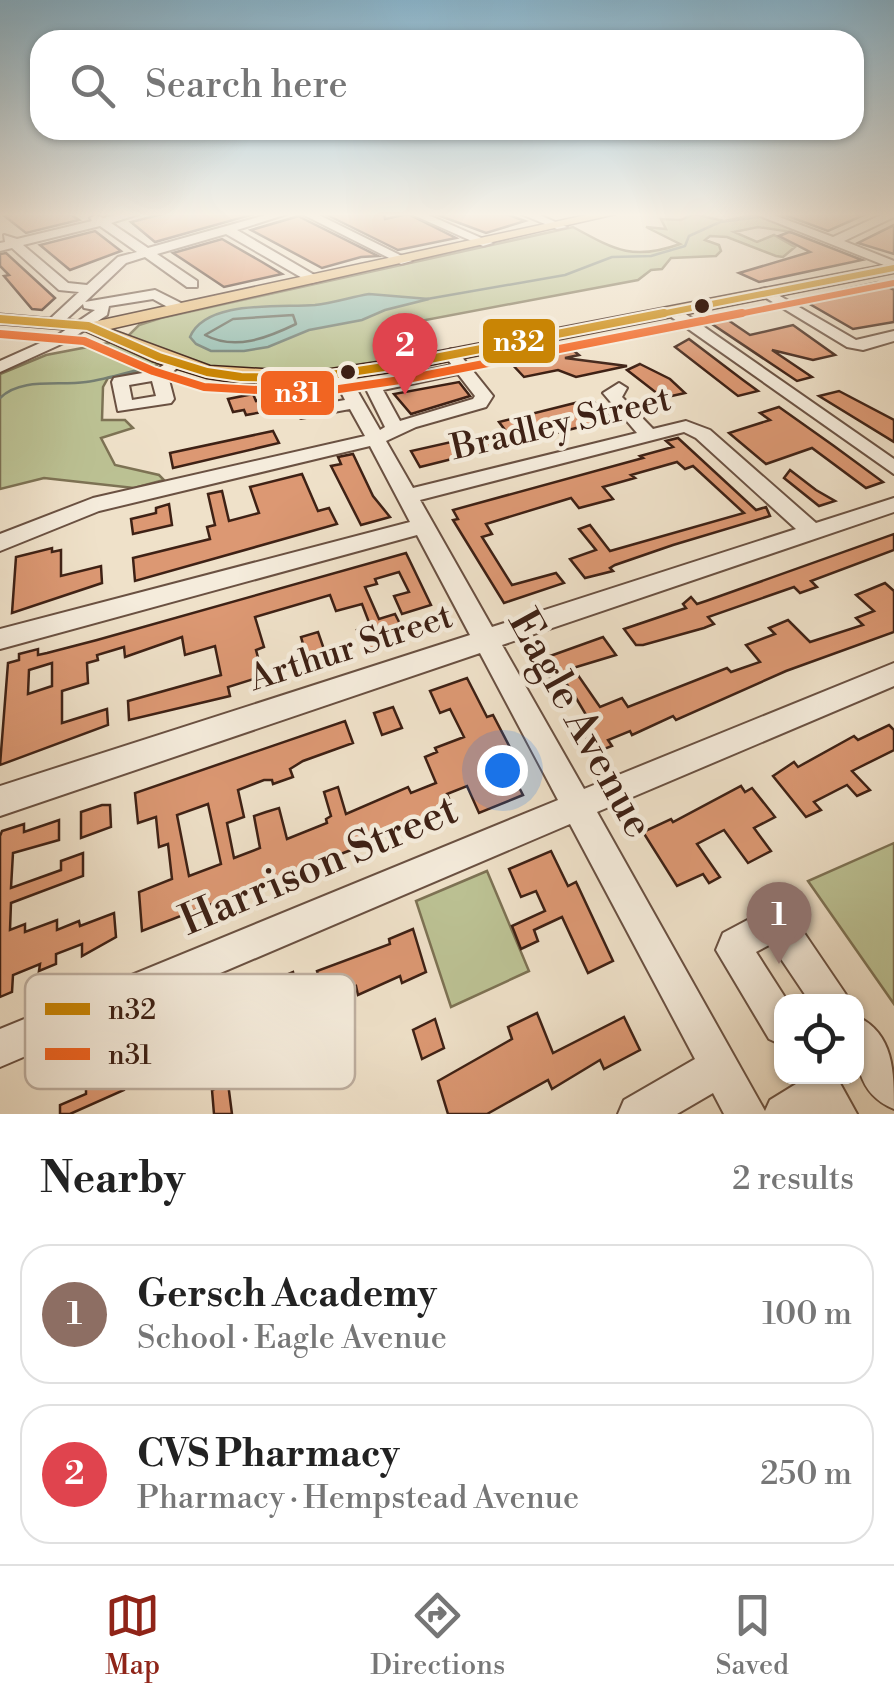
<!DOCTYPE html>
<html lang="en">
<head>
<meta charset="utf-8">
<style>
  :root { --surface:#fff; --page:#f6f6f6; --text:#222; --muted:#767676; --line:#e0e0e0; --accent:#8f2418 }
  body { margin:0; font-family:"Libre Bodoni",serif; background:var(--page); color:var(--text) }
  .controls { position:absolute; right:30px; bottom:30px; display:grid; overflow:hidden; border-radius:20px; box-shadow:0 2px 8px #0004 }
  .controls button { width:90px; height:90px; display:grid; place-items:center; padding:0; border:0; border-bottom:2px solid var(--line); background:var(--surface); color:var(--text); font:50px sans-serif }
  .you { position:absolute; left:502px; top:770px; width:35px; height:35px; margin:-25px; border:8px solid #fff; border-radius:50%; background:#1a73e8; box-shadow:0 0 0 15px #1a73e833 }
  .badge { display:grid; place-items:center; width:65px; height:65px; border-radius:50%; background:var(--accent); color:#fff; font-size:32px; font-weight:700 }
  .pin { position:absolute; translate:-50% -82px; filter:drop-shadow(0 2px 5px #0008) }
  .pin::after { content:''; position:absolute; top:52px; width:35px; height:30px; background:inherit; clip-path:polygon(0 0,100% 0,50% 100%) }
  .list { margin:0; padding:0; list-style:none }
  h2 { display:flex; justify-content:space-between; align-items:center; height:130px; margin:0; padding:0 40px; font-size:42px }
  h2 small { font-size:32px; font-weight:400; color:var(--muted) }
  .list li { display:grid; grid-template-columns:65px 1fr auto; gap:30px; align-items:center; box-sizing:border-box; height:140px; margin:0 20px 20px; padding:0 20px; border:2px solid var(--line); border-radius:30px }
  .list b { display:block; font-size:38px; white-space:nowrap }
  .list p { margin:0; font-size:32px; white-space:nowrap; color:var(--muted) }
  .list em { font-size:32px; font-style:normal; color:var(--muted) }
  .icon { flex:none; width:55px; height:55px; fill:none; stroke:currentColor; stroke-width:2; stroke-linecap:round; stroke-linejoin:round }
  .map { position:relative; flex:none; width:894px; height:1114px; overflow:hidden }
  .search { position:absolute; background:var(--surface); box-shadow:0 2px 8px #0004; left:30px; right:30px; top:30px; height:110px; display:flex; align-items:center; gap:25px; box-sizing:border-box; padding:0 35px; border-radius:30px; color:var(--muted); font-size:38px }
  .sheet { height:450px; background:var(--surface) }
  nav { display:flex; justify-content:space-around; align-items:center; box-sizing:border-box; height:140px; border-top:2px solid var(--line); background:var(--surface); font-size:28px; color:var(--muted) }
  nav a { display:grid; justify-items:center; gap:5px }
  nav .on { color:var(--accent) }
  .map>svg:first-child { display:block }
</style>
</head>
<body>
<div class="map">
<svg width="894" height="1114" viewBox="0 0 894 1114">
  <rect width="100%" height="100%" fill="#efe1c9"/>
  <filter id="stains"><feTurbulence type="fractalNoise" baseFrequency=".002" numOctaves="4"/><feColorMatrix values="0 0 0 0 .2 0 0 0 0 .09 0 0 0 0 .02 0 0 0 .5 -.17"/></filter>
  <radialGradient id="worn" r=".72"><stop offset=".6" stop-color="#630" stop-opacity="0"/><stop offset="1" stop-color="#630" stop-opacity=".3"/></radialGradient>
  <g fill="#bcc294" stroke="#7d7254" stroke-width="2.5">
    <path d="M694,214L724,221L758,214H789L771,219L793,229L791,232L758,227L734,232L757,242L774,235L795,247L783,257L776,256L727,237L710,236L705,240L719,245L721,251L716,256L671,258L662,269L651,270L638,280L399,325L430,359L275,380L165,360L150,369L108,378L103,387L102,420H125L133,428L101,438L115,465L159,475L164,480L134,488L44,478L0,489V374L46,355L124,340L139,325L161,318L573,227C615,250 633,261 680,244L646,227L666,229L661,219L681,220Z"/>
    <path d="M894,843V1004L808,881Z"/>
    <path d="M487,871L529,971L451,1007L416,901Z"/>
  </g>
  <path fill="#9abeb1" stroke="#757f73" stroke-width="2.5" d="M369,294L429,299L385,310L362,320L309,330L268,347L244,351H211L196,344L190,337C206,299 281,308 315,305C333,303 351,297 369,294Z"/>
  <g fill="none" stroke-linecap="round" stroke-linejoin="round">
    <path stroke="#6c7063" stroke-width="2.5" d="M293,315L296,324C267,338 235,351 205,335L233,319Z"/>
    <g stroke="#757f73" stroke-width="2.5">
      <path d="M427,299L565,275L612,257L651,256L685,246L689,236L720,222L759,217"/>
      <path d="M0,398C21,377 58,386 86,382C107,379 128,372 149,367"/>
    </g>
  </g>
  <g fill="#dc9873" stroke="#3e2115" stroke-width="2.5" fill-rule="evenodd">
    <path d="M2,214H70L79,220L26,233Z"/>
    <path d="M162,214H249L251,215L155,242L131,222Z"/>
    <path d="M325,214H384L385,219L408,214L456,238L398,250Z"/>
    <path d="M435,214H506L525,221L486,233Z"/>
    <path d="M782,214H866L828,231Z"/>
    <path d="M299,216L300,217L378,256L361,257L322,268L251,230Z"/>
    <path d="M894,225V254L858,243Z"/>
    <path d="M95,231L121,251L70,270L40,245Z"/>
    <path d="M789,232L793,233L862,260L759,282L739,273L810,252L779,236Z"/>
    <path d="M222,239L262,262L282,274L224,287L173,253Z"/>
    <path d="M6,253L55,298L42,310L32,309L4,276L9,275L0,266V254Z"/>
    <path d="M878,282L894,290V322L853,329L801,299Z"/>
    <path d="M725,318L750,335L793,325L835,355L813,360L772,350L812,377L797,381L709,322Z"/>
    <path d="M689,339L743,380L758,391L738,396L675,347Z"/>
    <path d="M568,346L579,355L565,358L627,366L576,377L558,370L524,377L511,363Z"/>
    <path d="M640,364L670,379L685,393L663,398L627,370Z"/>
    <path d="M459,382L470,396L411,414L394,394Z"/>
    <path d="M839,391L894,420V442L819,396Z"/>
    <path d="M253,394L256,401L281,396L286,408L246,415L244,410L233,412L228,399Z"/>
    <path d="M591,399L612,419L420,467L411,451L505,430L499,422Z"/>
    <path d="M779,407L834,446L883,482L866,488L812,448L766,464L729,433L770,420L760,413Z"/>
    <path d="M273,431L279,443L173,468L170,453Z"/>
    <path d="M678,438L756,510L766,507L770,516L673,545L615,565L610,568L613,571L585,578L570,559L596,550L579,529L590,525L610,551L744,513L693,466L685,469L677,462L631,475L635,478L603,487L613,499L579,508L571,498L486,524L492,534L482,537L512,585L556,573L564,583L504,603L453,520L458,519L453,510L643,458L640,456L673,447L666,441Z"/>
    <path d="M353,454L373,496L390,517L361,525L331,466L341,464L338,457Z"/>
    <path d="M790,470L816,490L835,501L819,506L784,478Z"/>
    <path d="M302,474L318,511L329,508L337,524L135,581L133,558L210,539L207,527L215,525L208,494L222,491L229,521L259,513L250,487Z"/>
    <path d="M169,504L172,525L133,534L131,519L156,513V508Z"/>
    <path d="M894,534V550L811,581L817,587L800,593L794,587L708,617L714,624L704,628L643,645H636L624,629L686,608L683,604L691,597L697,604L706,601Z"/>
    <path d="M52,548V552L61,550V576L101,566L102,583L12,613L16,557Z"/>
    <path d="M406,553L431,605L402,614L394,596L409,592L399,572L375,579L377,584L365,587L379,619L395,614L400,624L378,631L385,647L366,653L357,630L370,625L362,604L336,611L330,595L255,617L264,647L256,650L263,676L228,687L230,696L129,720L128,701L221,675L215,646L185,655L182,637L125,657L124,647L97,655L98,660L87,663L88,683L62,691V723L107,709L108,725L0,765L8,663L19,660V654L38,649V655L47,653L97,640ZM52,663V686L28,694L29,670Z"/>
    <path d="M885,583L894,591V632L786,671L676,720L673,716L632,735L630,731L608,740L612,746L599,751L584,736L588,734L580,721L588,718L576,698L562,677L552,681L539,660L603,637L616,655L573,668L600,707L622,698L628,707L727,668L731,672L760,662L746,645L775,634L769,628L788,620L810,642L863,625L856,618L874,611L856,595Z"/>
    <path d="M318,632L327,658L309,664L301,637Z"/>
    <path d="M467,678L487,717L493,715L516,759L506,762L523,795L479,813L467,786L447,794L451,803L440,808L442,814L397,831L395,825L351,850L142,931L139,892L172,879L168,844L159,847L156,817L138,823L135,793L345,721L353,743L303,761L290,769L293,777L273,784L272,780H264L238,790L244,817L227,823L234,858L260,848L254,816L266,812L279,808L287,839L327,823L326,819L331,816L324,792L338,787L346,814L408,787L411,793L436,783L425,757L437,752L435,748L464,737L450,709L440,713L430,691ZM208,804L221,864L189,876L177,815Z"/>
    <path d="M393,707L402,728L382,735L374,713Z"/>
    <path d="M889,725L894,730V750L852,771L870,790L857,796L847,785L814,802L821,810L806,817L773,776L794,762L798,767L854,736L858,740Z"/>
    <path d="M741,786L745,792L752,788L775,817L754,828L771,851L748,863L724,830L697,844L720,877L709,883L703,874L677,886L643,832L671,819L673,822Z"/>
    <path d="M102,805H110L111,827L81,838V812Z"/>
    <path d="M59,820V840L13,853L11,888L61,870V861L83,853V876L11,903L10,930L25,924V932L57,920V930L79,921L80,926L114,913L116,937L82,956V944L56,954V964L39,971L40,964L13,975L12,992L0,997V836L2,831L24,824V832Z"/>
    <path d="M551,851L568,886L576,882L613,961L588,973L562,917L534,930L538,941L521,949L512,926L545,911L536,891L521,897L509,869Z"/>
    <path d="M413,929L426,972L402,983L400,976L358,995L356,986L324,1000L317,971L390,944L389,939Z"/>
    <path d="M293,972L307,1041L277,1054L273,1030L240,1045L242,1061L220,1071L218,1055L163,1079L160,1042L214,1022V1017L267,994L265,984Z"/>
    <path d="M537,1013L553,1053L624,1017L640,1050L604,1069L600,1060L552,1089L548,1080L487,1114H448L438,1081L512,1039L508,1027Z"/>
    <path d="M435,1019L444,1048L422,1059L413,1030Z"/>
    <path d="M112,1057V1061L123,1057L124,1090L70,1114H60V1105L86,1094V1068Z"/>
    <path d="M228,1083L232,1114H214L212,1090Z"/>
  </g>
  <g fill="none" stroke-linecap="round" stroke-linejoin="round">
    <g stroke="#6a5142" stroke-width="4">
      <g id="minor">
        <path d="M120,214H139L111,223L148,248L269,214H287L237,230L323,280L311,283L226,234L157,254L197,281V287H187L145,257L126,263L85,302L155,290L185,305V311H175L153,299L109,306L107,315L68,341L0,372V361L58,335L95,310L84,308L83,304L61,324H51V318L79,292L59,290L12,248L0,251V243L5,242L4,235L17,239L92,221L90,218L96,215L103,218ZM100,226L137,252L118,257L87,285L68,283L23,245Z"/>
        <path d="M302,214H317L412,261L401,264Z"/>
        <path d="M411,214H426L493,243L483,246Z"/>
        <path d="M521,214H537L567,227L557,229Z"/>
        <path d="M755,214H771L833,237L883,214H894V217L844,241L894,261V269Z"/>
        <path d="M766,288L856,340L894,331V341L863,350L847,347L761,295V289Z"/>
        <path d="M667,308H677L894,459V474L667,314Z"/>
        <path d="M451,349L457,351L493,396L486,407L416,427L386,441L413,488L637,433L603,393L619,383L627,388L622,397L653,429L686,421L710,430L816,523L894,498V512L502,645L584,789L894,663V686L597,812L765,1111L770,1100L796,1084L793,1076H836L857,1114H724L713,1093L677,1114H618L624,1100L695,1059L570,824L0,1067V1029L558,800L480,653L0,816V786L470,635L417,535L0,649V629L410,522L370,446L99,511L0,551V534L93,498L365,436L350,409L301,418L292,413L295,409L345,400L332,374L334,371H346L380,430L385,427L365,387L367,383L452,365L443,354ZM458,374L475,396L473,399L400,421L383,390ZM684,432L696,438L796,529L492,627L420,500Z"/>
        <path d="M175,358L183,363L168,376L174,399L171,403L118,411L112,382L114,378L154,371ZM152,381L156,396L132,400L129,385Z"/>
        <path d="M772,907L794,918L851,1002H810L771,944L756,952L788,1002H782V1045L769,1039L716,950L723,933Z"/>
        <path d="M856,1016C894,1033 894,1072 894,1109C853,1092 856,1054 856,1016Z"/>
      </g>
    </g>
    <g stroke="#3e2115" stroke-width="3">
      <path id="major" d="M591,214H616L110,329L210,366L311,372L404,358L894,263V273L404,370L311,384L241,383L207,378L152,361L85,331L0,324V314L93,322Z"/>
    </g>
    <use href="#minor" fill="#f5ecdc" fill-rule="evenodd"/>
    <use href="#major" fill="#e8c084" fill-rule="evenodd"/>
    <g stroke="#f5ecdc" stroke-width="10">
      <path id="bus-1-far1" d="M651,316L894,268"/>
    </g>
    <g stroke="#f5ecdc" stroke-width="12">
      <path id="bus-1" d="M0,319L88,326L159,357L207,372L241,377L311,378L404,364L664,313"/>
    </g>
    <g stroke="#f5ecdc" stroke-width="10">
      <path id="bus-2-far1" d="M729,316L894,283"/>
    </g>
    <g stroke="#f5ecdc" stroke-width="12">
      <path id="bus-2" d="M0,334L84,341L153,371L204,387L312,393L407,379L742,313"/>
    </g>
    <use href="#bus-1-far1" stroke="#c98505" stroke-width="6"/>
    <use href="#bus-1" stroke="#c98505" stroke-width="8"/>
    <use href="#bus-2-far1" stroke="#f26522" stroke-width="6"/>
    <use href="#bus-2" stroke="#f26522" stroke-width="8"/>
  </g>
  <linearGradient id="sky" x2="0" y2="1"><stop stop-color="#89b8d2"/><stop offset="0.58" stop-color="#f8f2e7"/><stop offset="1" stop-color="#f8f2e7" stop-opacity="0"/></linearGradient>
  <rect width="894" height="370" fill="url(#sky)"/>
  <g fill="#3e2115" stroke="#f5ecdc" stroke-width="4">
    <circle cx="702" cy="306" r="9"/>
    <circle cx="348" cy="372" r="9"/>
  </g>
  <g text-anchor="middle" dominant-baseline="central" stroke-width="9" stroke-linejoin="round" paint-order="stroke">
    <g font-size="35" fill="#3e2115" stroke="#f5ecdc">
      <text transform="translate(561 424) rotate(-13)">Bradley Street</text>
      <text transform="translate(351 648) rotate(-18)">Arthur Street</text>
    </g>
    <g font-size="42" fill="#3e2115" stroke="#f5ecdc">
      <text transform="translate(580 724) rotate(61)">Eagle Avenue</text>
      <text transform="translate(319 866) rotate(-23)">Harrison Street</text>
    </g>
  </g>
  <rect x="25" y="974" width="330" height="115" rx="15" fill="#f5ecdc" stroke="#beafa0" stroke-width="2.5"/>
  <rect x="45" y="1003" width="45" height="12" fill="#c98505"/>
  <rect x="45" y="1048" width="45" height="12" fill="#f26522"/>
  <g font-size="28" fill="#3e2115">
    <text x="108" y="1019">n32</text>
    <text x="108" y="1064">n31</text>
  </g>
  <g stroke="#f5ecdc" stroke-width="4">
    <rect x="481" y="317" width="76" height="48" rx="10" fill="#c98505"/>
    <rect x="259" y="369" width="77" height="48" rx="10" fill="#f26522"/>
  </g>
  <g font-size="28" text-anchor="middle" font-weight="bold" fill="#fff">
    <text x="519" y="351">n32</text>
    <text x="298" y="402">n31</text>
  </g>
  <rect width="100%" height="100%" filter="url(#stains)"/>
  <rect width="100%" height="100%" fill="url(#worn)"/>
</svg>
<div class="controls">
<button><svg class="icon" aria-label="locate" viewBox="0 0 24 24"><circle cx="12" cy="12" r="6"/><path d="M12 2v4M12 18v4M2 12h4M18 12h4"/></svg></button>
</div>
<div class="you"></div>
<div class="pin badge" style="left:779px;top:964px;background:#8d6e63">1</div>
<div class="pin badge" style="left:405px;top:395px;background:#e0444e">2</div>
<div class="search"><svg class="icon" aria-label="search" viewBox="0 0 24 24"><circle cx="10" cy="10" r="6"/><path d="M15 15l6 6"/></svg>Search here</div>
</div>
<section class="sheet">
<h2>Nearby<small>2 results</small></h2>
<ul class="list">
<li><span class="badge" style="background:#8d6e63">1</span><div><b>Gersch Academy</b><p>School · Eagle Avenue</p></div><em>100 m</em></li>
<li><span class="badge" style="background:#e0444e">2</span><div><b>CVS Pharmacy</b><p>Pharmacy · Hempstead Avenue</p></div><em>250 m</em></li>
</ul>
</section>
<nav>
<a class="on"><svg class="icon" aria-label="map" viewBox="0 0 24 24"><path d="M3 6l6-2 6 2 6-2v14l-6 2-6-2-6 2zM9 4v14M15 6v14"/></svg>Map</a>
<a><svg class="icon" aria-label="directions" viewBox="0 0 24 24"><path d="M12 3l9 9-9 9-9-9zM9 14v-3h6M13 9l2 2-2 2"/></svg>Directions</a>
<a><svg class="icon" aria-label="saved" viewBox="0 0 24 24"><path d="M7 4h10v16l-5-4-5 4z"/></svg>Saved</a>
</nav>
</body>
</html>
